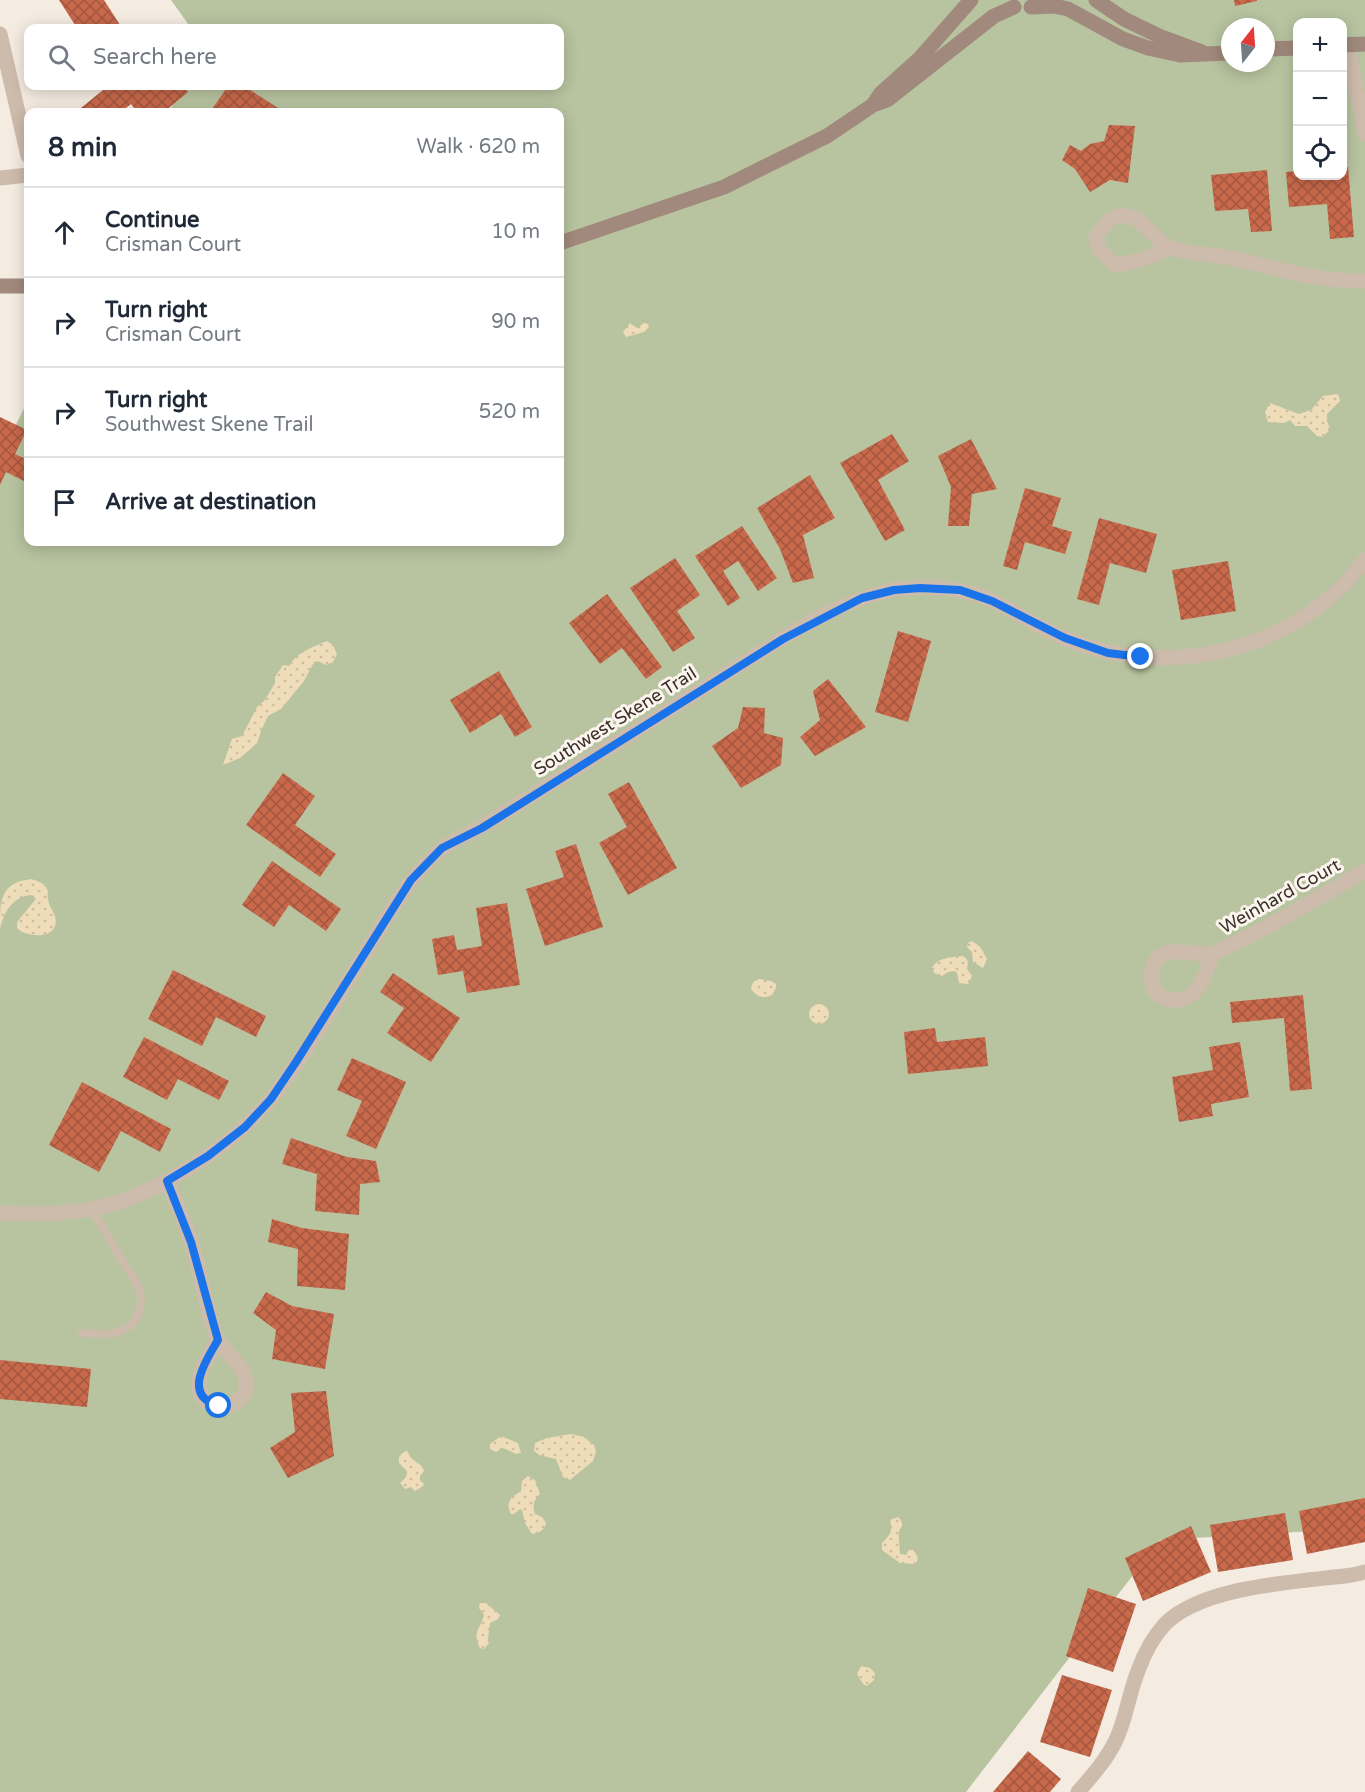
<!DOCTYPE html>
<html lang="en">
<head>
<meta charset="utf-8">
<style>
  :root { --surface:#fff; --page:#f6f6f7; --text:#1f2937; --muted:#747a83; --line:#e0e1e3 }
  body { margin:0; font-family:"Varela Round",sans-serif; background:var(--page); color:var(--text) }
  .controls { position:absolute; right:18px; top:18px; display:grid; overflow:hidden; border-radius:12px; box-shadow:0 3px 15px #0003 }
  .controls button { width:54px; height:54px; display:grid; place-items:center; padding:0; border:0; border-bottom:2px solid var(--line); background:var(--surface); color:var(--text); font:30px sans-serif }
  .compass { position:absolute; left:1221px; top:18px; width:54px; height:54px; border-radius:50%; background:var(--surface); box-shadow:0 3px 15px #0003; rotate:17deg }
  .stop { position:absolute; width:18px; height:18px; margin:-14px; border:4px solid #1a73e8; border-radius:50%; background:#fff }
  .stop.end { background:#1a73e8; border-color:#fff; box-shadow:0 2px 6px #0008 }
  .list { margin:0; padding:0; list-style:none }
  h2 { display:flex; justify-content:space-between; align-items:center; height:78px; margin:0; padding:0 24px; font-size:26px }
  h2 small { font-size:20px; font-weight:400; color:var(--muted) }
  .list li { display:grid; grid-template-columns:39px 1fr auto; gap:18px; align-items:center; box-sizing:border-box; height:90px; padding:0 24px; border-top:2px solid var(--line) }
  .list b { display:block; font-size:22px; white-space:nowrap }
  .list p { margin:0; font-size:20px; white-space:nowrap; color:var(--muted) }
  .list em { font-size:20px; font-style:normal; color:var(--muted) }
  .icon { flex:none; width:33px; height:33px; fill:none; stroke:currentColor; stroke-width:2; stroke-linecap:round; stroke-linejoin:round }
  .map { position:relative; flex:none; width:1365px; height:1792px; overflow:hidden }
  .search { position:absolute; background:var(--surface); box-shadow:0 3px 15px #0003; left:24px; top:24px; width:540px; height:66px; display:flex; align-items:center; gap:15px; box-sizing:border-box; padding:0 21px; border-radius:12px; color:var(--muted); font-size:22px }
  .panel { position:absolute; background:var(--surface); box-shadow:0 3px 15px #0003; left:24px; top:108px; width:540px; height:438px; border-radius:12px }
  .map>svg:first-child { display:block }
</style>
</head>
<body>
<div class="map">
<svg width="1365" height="1792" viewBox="0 0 1365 1792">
  <defs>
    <pattern id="sand-dots" width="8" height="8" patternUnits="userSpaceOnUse" patternTransform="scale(1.5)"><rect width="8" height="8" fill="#efdcb8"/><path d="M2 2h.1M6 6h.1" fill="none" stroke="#cebd9e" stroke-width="1.8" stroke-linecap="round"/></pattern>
    <pattern id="building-cross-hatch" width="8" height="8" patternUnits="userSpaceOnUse" patternTransform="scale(1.5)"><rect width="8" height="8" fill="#c8694b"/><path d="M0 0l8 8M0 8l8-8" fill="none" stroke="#a4573f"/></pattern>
  </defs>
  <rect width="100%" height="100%" fill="#f4ebe1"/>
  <path fill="#b8c4a0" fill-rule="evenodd" d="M171,0H1365V1528L1160,1540L966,1792H0V458L28,400V542H560V112H169L183,86H560V28H191ZM1298,22H1342V176H1298ZM1230,27H1266V63H1230Z"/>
  <g fill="url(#sand-dots)">
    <path d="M630,323L637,328L644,323L648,324L649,327L644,332L626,337L623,332Z"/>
    <path d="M1337,394L1339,396L1340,401L1327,414V421L1330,429L1323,437L1317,436L1307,426H1295L1290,420L1284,423L1268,422L1265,412L1270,403L1299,414L1311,410L1323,396Z"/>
    <path d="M327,641L333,645L337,654L333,662L326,665L318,661L313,664L304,681L281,709L268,716L261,731L257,743L240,758L223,765L232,739L242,736L257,707L265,700L275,683V677L283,665L289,666C297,652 313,647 327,641Z"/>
    <path d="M31,879C37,881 45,883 47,889C49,892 47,896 48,899C49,909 59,916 55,926C50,940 24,936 17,928V922L36,899L32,895C13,896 4,912 0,929C0,900 0,883 31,879Z"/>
    <path d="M971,941C983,947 981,949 987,959L983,968L973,962L972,952L967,947L968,943Z"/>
    <path d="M962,956C969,959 968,962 967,969L972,976L968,984L959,983L957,973L955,971L948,972L942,976L934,973L932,968C937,958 951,957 962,956Z"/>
    <path d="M759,979L771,981L776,984V988L772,995C763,999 757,997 751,989L753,982Z"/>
    <circle cx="819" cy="1014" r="10"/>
    <path d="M571,1434L584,1437L594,1445L596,1452L593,1461L570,1480L563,1477L556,1459L539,1455L534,1451L535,1443L547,1438Z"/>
    <path d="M501,1436L518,1443L521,1453L516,1454L503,1448L496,1452L490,1449V1444Z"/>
    <path d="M407,1451L411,1458L423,1467L424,1471L420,1476V1480L424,1484L423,1486L415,1491L411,1487L405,1489L400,1483L406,1477L407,1471L399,1463C398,1457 401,1452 407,1451Z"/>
    <path d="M528,1476L535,1480L540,1494C534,1499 532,1507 535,1514L542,1517L546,1523C544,1531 539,1533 532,1534L525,1523L522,1510L520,1509L514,1514H511L508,1506L511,1498L521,1491L522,1481Z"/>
    <path d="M898,1517C899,1518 901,1519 901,1521C904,1527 900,1527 899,1532C898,1536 900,1549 900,1554L906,1555L909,1550H914L918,1558L916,1564L900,1563L882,1550V1543C890,1535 893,1532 890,1520Z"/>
    <path d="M480,1603H486L500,1615L498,1619L490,1623L488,1638L489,1643L484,1649L480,1648C472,1631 480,1630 484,1615L479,1608Z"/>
    <path d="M861,1666L870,1668L875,1673L874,1680L867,1686L863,1684L857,1674Z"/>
  </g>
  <g fill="url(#building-cross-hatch)">
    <path d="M59,0H104L122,28H77Z"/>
    <path d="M1234,0H1257V1L1235,6Z"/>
    <path d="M108,86H182L188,92L164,112H137L131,104L121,112H76Z"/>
    <path d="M228,86H244L281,110L279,112H218L212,109Z"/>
    <path d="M1109,125L1135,126L1128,183L1110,180L1090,192L1075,169L1062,160L1070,145L1081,151L1090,144L1104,141Z"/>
    <path d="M1348,167L1354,237L1330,239L1327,204L1289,207L1286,172L1298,171V176H1342V168Z"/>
    <path d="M1267,170L1272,231L1251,232L1248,209L1215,211L1211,175Z"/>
    <path d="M0,417L27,430L15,454L28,460V476L26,482L6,472L0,485Z"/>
    <path d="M892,434L909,461L878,480L905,530L885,541L840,463Z"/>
    <path d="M971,439L997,489L972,494L969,526H948L951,487L938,456Z"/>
    <path d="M810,475L835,518L803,535L814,578L793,583L780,549L757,508Z"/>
    <path d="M1025,488L1061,498L1052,526L1072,532L1065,554L1025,542L1017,570L1003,566Z"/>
    <path d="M1099,518L1157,534L1146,573L1110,563L1099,605L1077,599Z"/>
    <path d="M742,526L777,578L758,591L738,561L723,571L740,598L728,606L695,556Z"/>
    <path d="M675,558L700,595L677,611L695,638L673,652L630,588Z"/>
    <path d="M1228,561L1236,611L1181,620L1172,570Z"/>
    <path d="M607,594L662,667L646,679L622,648L600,664L569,623Z"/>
    <path d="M898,631L931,641L908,722L875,712Z"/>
    <path d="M499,671L532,727L515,737L501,714L470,733L450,700Z"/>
    <path d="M828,679L866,727L815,756L800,737L820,720L813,691Z"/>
    <path d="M743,707L765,708L764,733L783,738L781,765L741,788L712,746L738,728Z"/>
    <path d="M283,773L315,796L295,825L336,854L320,877L246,825Z"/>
    <path d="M629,782L677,868L628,895L599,843L627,827L608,794Z"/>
    <path d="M576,844L603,927L545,946L526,889L564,877L555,851Z"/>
    <path d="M272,861L341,909L326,931L289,905L274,927L242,905Z"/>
    <path d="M507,903L520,985L467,993L463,971L438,975L432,939L454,935L457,950L482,946L476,908Z"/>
    <path d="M173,970L266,1016L256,1037L216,1017L202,1046L148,1019Z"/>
    <path d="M393,973L460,1018L431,1062L387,1033L404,1008L380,992Z"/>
    <path d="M1303,995L1312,1089L1290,1091L1284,1018L1232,1023L1230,1002Z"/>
    <path d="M935,1028L937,1042L985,1037L988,1066L908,1074L904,1032Z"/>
    <path d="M144,1037L229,1081L219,1100L178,1079L167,1100L123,1077Z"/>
    <path d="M1240,1042L1249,1097L1211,1104L1213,1116L1179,1122L1172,1077L1213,1070L1209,1047Z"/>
    <path d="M352,1058L406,1082L376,1149L346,1136L362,1101L337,1090Z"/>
    <path d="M82,1082L171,1129L160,1152L121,1131L99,1172L49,1145Z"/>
    <path d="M291,1138L347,1157L376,1161L380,1182L360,1184L359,1215L315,1211L317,1174L282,1164Z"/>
    <path d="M272,1219L302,1228L349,1234L345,1290L297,1286L298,1249L268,1242Z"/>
    <path d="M266,1292L292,1306L334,1314L325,1369L272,1359L276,1330L253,1313Z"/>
    <path d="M0,1360L91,1369L87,1407L0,1399Z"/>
    <path d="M326,1391L334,1456L288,1478L270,1448L295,1432L291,1393Z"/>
    <path d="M1365,1498V1542L1307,1554L1299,1511Z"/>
    <path d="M1285,1513L1293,1560L1218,1572L1210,1525Z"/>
    <path d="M1191,1526L1211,1572L1143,1601L1125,1558Z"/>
    <path d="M1088,1588L1136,1604L1113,1672L1066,1656Z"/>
    <path d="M1062,1675L1112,1690L1090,1757L1040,1742Z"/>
    <path d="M1028,1751L1061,1779L1050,1792H993Z"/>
  </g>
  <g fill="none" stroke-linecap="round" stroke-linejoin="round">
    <path stroke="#cdbbac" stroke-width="8" d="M82,1333C92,1333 106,1336 115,1333C138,1327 143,1309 140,1289L91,1209"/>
    <g stroke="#cdbbac" stroke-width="15">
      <path d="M0,34L28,156"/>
      <path d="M1348,45L1365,134"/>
      <path d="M0,178L28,175"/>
      <path d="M1170,248C1152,256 1136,263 1116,265L1099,250L1096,237C1101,229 1108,218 1118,216C1142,211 1154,242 1171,248C1188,254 1208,254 1226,257C1274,267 1315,282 1365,281"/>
      <path d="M1213,954C1205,974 1198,1003 1171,1000C1166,999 1159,997 1156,992C1148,982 1151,961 1162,955C1180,946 1202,959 1216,952C1266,930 1317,898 1365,871"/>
      <path d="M167,1181C175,1201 184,1221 191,1241C201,1272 205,1307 217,1338C222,1350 238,1360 244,1374C259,1408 201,1420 199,1386C197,1371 211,1353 218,1340"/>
      <path d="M0,1213C30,1214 61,1215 91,1209C153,1198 230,1148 270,1100C304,1058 335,1001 364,955C387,918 407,877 442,849C453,840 469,834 481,827C558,780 634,732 710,684C765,650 826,605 891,590C920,584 966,588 993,601C1017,613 1040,628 1064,638C1167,682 1298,651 1365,560"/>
      <path d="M1078,1792C1092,1776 1107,1759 1116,1740C1126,1719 1129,1693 1138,1671C1144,1654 1153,1637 1165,1624C1204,1585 1299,1582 1352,1575L1365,1572"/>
    </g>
    <g stroke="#a18a7d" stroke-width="15">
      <path d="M1096,0L1124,19L1159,36L1202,52"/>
      <path d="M1031,7L1054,6L1068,9L1123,39L1148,48L1180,55L1230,53"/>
      <path d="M1342,45L1365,44"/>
      <path d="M1266,49L1298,48"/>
      <path d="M875,102L881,93L920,58L971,0"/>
      <path d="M560,243L724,187L827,136L873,105L887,100L994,16L1014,7"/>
      <path d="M0,286H28"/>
    </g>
  </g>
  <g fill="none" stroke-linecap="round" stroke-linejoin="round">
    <path stroke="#1a73e8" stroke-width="8" d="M219,1406C182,1396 205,1362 218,1340L191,1242L167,1181L208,1156L245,1127L271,1099L296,1062L411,880L442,848L482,828L783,639L862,598L894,590L920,588L960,590L992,601L1065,638L1108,653L1141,657"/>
  </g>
  <g text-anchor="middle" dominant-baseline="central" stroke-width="6" stroke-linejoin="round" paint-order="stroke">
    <g font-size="18" fill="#3b302b" stroke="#fbf5ee">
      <text transform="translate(615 721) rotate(-32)">Southwest Skene Trail</text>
      <text transform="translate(1280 896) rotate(-29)">Weinhard Court</text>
    </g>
  </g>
</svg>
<div class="controls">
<button>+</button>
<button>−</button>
<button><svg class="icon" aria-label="locate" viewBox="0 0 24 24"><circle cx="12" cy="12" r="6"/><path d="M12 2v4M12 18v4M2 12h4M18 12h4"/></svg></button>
</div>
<svg class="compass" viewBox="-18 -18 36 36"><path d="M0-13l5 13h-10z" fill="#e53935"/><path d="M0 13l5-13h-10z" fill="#747a83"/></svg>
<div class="stop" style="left:219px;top:1406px"></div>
<div class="stop end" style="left:1141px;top:657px"></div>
<div class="search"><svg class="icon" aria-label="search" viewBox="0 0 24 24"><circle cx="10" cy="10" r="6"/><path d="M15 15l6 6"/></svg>Search here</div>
<section class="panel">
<h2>8 min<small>Walk · 620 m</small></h2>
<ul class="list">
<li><svg class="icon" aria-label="ahead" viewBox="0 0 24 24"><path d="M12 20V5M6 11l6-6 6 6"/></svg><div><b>Continue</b><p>Crisman Court</p></div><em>10 m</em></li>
<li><svg class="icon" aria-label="right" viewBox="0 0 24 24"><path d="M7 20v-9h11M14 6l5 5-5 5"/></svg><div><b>Turn right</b><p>Crisman Court</p></div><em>90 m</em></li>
<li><svg class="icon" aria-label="right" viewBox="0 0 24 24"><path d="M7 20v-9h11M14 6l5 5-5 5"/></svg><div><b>Turn right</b><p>Southwest Skene Trail</p></div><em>520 m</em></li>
<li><svg class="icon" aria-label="arrive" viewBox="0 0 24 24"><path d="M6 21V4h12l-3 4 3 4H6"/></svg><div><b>Arrive at destination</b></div></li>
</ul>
</section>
</div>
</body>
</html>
